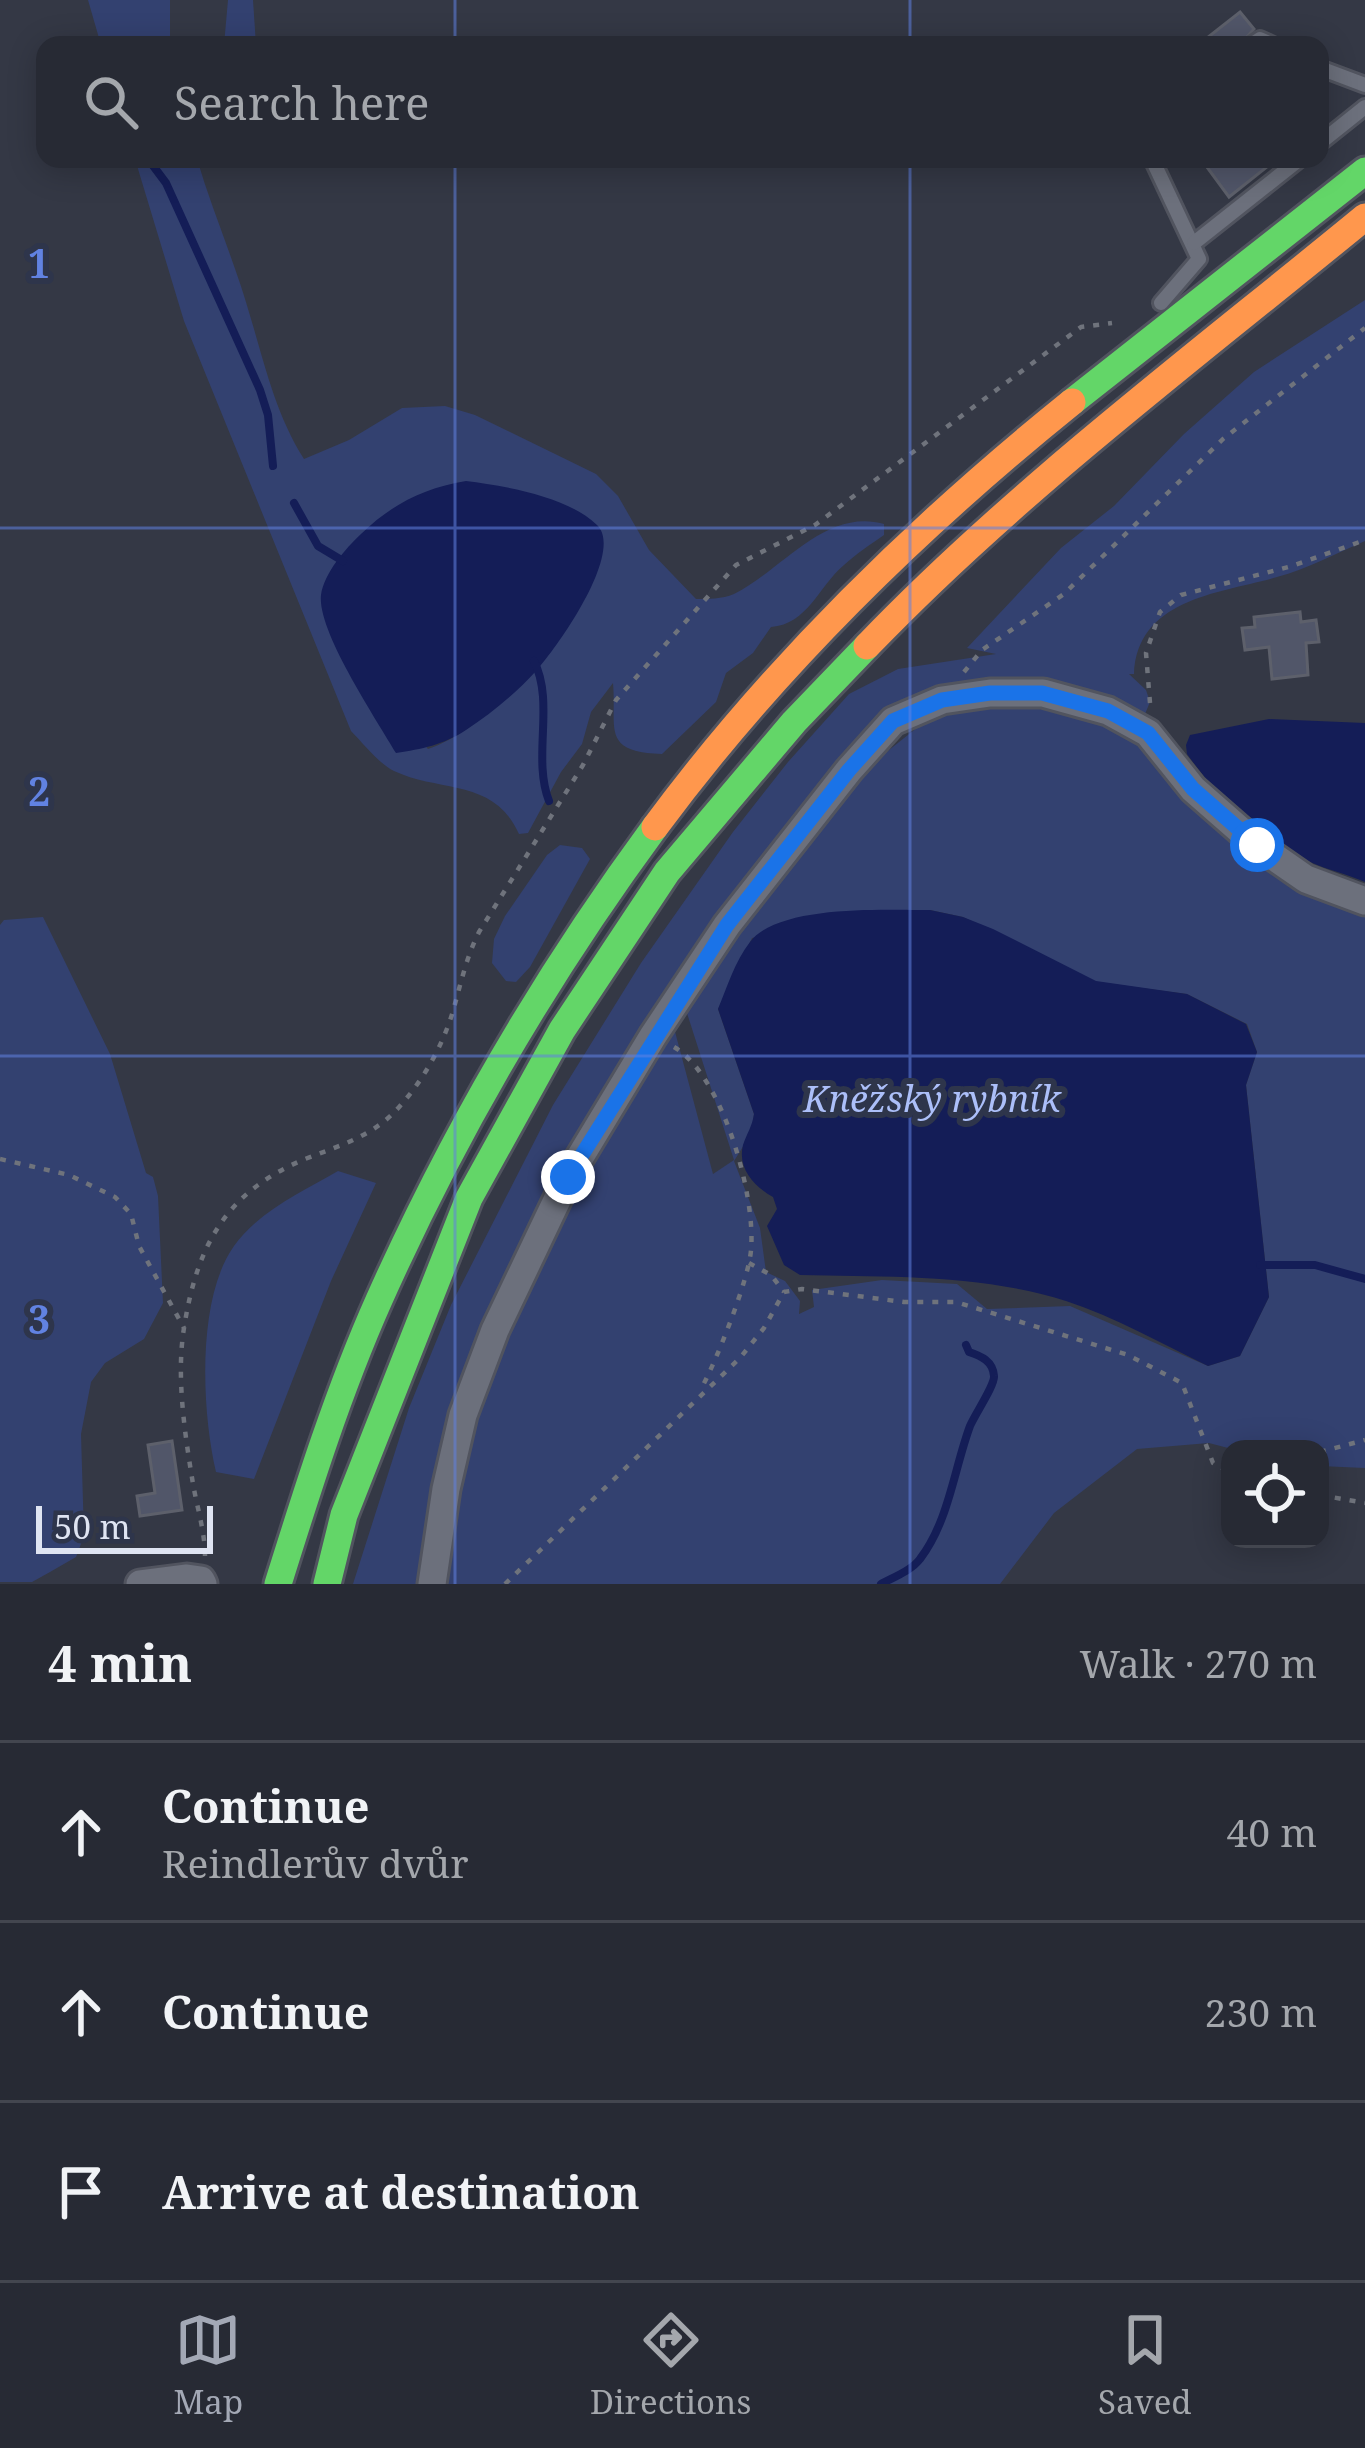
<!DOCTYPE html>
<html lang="en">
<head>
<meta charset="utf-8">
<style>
  :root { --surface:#272a34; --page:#2f323c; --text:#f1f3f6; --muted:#a4a7ac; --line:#43464f; --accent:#a3a8b5 }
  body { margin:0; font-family:"Noto Serif",serif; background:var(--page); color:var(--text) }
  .controls { position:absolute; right:36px; bottom:36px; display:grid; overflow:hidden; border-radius:24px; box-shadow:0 6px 30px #0003 }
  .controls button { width:108px; height:108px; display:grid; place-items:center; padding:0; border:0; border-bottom:3px solid var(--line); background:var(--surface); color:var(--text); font:60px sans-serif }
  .scale { position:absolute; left:36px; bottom:30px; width:177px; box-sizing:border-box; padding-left:12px; border:6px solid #dfe4f2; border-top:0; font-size:33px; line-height:42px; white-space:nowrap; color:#dfe4f2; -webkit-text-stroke:9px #2e354b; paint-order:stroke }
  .stop { position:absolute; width:36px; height:36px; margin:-27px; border:9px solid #1a73e8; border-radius:50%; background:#fff }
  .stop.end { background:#1a73e8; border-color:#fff; box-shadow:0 3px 12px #0008 }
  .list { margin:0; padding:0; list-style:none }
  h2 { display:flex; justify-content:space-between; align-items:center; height:156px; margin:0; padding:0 48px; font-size:51px }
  h2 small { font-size:39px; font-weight:400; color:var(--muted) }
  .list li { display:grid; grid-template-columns:78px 1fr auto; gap:36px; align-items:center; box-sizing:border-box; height:180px; padding:0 48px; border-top:3px solid var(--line) }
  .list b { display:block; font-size:45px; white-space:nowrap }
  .list p { margin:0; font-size:39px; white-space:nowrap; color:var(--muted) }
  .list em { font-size:39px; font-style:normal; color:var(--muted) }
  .icon { flex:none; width:66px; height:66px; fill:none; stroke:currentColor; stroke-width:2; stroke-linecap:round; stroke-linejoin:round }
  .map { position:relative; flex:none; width:1365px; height:1584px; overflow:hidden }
  .search { position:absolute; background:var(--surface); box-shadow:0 6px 30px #0003; left:36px; right:36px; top:36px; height:132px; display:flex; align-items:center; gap:30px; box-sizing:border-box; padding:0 42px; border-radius:24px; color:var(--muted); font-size:45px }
  .sheet { height:696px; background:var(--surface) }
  nav { display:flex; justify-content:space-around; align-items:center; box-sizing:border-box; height:168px; border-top:3px solid var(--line); background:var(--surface); font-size:33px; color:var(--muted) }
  nav a { display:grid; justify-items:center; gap:6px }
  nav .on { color:var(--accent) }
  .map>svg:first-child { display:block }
</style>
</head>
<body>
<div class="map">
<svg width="1365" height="1584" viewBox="0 0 1365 1584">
  <rect width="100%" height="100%" fill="#343845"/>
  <g fill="#334170" fill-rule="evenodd">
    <path d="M88,0H170V45H101Z"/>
    <path d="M228,0H253L256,45H224Z"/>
    <path d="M135,159H197C213,213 236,265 251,319C266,369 276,414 304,459L349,440L402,408L445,406L475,415L596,474L618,496L649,550L696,599C708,599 722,599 734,594C780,572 825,507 884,524V535C871,544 856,554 844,565C818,587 808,624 771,627L753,653L726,673L716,702L662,754C600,752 617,728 613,683L591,712L582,744L561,772L528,833L519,834C494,778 441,793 394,771C378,763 364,744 351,731L184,321ZM338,559L569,621C542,666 478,733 428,749L333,635L326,620Z"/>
    <path d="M1365,300V541C1337,553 1307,569 1277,577C1221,593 1137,598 1134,674H1129L1146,690L1150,702L1145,714L1138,718L1071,689L982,679L928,692L666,998L713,1174L734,1160L686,1010L774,881L874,762L933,715L985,703L1076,713L1127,730L1313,891L1365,915V1468L1320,1466V1449H1232L1209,1443L1137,1449L1054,1513L1000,1584H353L409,1408L451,1305L553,1105L641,963L733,832L788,762L849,694L898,669L996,654L967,648L1061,548L1114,506L1184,434L1254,372ZM878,910H930L963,917L1096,982L1187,994L1247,1024L1257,1052L1246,1085L1269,1297L1240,1356L1208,1366L1070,1306L987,1309L957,1284L882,1280L812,1290L814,1307L799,1314L800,1301L785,1281L766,1272L760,1228L734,1161L752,1132L754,1114L718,1009L752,938Z"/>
    <path d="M560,845L582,848L590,859L530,967L516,982L506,981L492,963L494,939L505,916L547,855Z"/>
    <path d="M43,917L110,1054L146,1173L153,1177L158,1196L163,1303L144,1339L105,1363L91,1382L81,1434L84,1536L76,1557L50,1572L32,1582H0V925L4,920Z"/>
    <path d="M338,1171L376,1183L331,1281L254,1479L216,1472C202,1413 196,1299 234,1246C259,1211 302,1192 338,1171Z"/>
  </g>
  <g fill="#141d57">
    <path d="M466,481C505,486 567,496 597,525C625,552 557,648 536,671C516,693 491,714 466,730C443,745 422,749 396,753C377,720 317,631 321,595C324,573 346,548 361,534C392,504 424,488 466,481Z"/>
    <path d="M1269,719L1365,723V882C1347,874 1328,870 1310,862C1260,839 1219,799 1187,754L1186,745L1190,735Z"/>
    <path d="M930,910L963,917L993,929L1096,981L1187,994L1246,1024L1257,1052L1246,1085L1269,1297L1240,1356L1208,1366C1162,1344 1115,1317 1066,1301C981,1274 887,1277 800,1275L784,1265L767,1226L777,1209L773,1197C755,1187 737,1169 743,1145C747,1133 752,1127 754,1114L718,1009C727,987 735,961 750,942C779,904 885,910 930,910Z"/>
  </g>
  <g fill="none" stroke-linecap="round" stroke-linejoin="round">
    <g stroke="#141d57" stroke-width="8">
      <path d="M148,159L166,183L260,390L268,415L273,466"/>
      <path d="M294,503L318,546L343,561"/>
      <path d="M534,661C555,703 532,757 549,801"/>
      <path d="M1260,1265H1315L1365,1279"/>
      <path d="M881,1584C894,1577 912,1570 920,1559C949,1521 954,1469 970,1426C975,1414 995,1385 994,1376C993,1361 981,1356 969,1352L966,1345"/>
    </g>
  </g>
  <g fill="#515669" stroke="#5d606b" stroke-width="3">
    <path d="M1240,12L1254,29L1240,45H1198Z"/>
    <path d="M1201,159H1277L1229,197Z"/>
    <path d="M1300,612L1301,622L1316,620L1319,642L1306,643L1308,675L1272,679L1269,647L1245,650L1242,628L1255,627L1254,617Z"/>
    <path d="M172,1441L182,1510L140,1516L137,1496L155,1493L148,1445Z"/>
  </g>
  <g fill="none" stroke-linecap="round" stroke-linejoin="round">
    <g stroke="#51545f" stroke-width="20">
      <g id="lane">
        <path d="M1251,45L1260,39L1273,45"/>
        <path d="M1320,68L1365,85"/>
        <path d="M1320,143L1365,107"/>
        <path d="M1152,159L1199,259L1161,303"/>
        <path d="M1194,243L1300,159"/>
      </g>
    </g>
    <g stroke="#51545f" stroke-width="33">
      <g id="street">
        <path d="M140,1584L187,1578L201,1580L203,1584"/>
        <path d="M432,1584L446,1489L463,1415L495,1330L568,1177L653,1036L727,925L849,770L893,721L942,700L990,693H1043L1108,711L1148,733L1193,789L1257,845L1306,879L1365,901"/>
      </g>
    </g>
    <g stroke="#51545f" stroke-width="33">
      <g id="fast">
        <path d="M1072,402L1365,171"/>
        <path d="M278,1584C308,1488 338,1392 379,1300C454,1132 546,975 655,827"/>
        <path d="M327,1584L344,1515L469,1198L562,1030L667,872L794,722L867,646"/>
      </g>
    </g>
    <g stroke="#51545f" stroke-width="33">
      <g id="slow">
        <path d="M867,646C1018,489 1196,356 1365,217"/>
        <path d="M655,827C774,666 917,527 1072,402"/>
      </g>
    </g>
    <g stroke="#6f737c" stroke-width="4.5" stroke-dasharray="6 9" stroke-linecap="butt">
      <path d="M964,672L982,650L1064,594L1223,439L1365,328"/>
      <path d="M1150,703L1146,653L1160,612L1181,595L1292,566L1365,540"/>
      <path d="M674,1047C723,1076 756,1196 751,1250C749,1279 716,1362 701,1389"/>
      <path d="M0,1159L69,1175L115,1197L131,1214L139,1246L184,1328"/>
      <path d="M749,1263L771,1275L784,1292"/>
      <path d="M1320,1452L1365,1440"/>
      <path d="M1320,1495L1365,1503"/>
      <path d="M205,1556C205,1532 197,1507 193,1484C185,1435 176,1377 184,1328C197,1245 226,1192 305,1159C341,1145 374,1136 400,1106C424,1079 443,1045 453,1011C461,983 466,958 479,932L583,765L616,700L736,565L815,525L1081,327L1112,323"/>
      <path d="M505,1584L740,1358L764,1328L784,1292L802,1289L904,1302H956L1128,1355L1182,1383L1213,1463L1230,1472"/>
    </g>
    <use href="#lane" stroke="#6c707c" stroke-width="14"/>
    <use href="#street" stroke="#6c707c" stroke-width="27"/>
    <use href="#fast" stroke="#63d668" stroke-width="27"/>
    <use href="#slow" stroke="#ff974d" stroke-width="27"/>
  </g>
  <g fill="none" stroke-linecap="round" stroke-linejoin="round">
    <path stroke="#1a73e8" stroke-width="15" d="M568,1177L727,925L849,770L893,721L942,700L990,693H1042L1108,711L1148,733L1193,789L1257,845"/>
  </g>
  <path fill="none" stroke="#6182e1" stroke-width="3" stroke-opacity="0.55" d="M455,0V45M910,0V45M455,159V1584M910,159V1584M0,528H1365M0,1056H1365"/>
  <g text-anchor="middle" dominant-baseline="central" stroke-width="12" stroke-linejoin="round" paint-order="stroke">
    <g font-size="36" font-style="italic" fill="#acbff9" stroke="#2e354b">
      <text x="932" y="1098">Kněžský rybník</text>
    </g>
  </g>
  <g font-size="39" text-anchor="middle" font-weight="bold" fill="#6182e1" stroke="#2e354b" stroke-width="12" stroke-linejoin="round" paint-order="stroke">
    <text x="39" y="278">1</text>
    <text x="39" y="806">2</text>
    <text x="39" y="1334">3</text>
  </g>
</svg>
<div class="controls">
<button><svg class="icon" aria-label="locate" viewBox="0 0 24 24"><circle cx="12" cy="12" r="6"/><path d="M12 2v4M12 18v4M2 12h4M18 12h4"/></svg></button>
</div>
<div class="scale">50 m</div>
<div class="stop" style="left:1257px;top:845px"></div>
<div class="stop end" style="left:568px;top:1177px"></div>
<div class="search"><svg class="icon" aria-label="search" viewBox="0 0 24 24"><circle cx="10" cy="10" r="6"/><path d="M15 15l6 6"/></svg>Search here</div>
</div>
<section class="sheet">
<h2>4 min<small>Walk · 270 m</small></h2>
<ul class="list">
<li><svg class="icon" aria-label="ahead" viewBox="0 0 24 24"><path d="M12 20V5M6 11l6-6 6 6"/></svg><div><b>Continue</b><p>Reindlerův dvůr</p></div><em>40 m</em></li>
<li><svg class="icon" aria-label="ahead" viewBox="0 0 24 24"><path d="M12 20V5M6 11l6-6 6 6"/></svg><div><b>Continue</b></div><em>230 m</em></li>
<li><svg class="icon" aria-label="arrive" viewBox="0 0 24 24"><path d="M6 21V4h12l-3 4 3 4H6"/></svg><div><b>Arrive at destination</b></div></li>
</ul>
</section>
<nav>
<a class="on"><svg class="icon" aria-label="map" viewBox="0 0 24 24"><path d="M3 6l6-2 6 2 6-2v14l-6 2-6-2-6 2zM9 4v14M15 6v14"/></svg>Map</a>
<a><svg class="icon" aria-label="directions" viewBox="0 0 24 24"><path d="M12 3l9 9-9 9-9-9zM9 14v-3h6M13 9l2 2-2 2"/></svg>Directions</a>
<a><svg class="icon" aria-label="saved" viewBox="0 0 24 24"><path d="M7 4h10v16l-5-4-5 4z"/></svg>Saved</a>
</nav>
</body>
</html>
